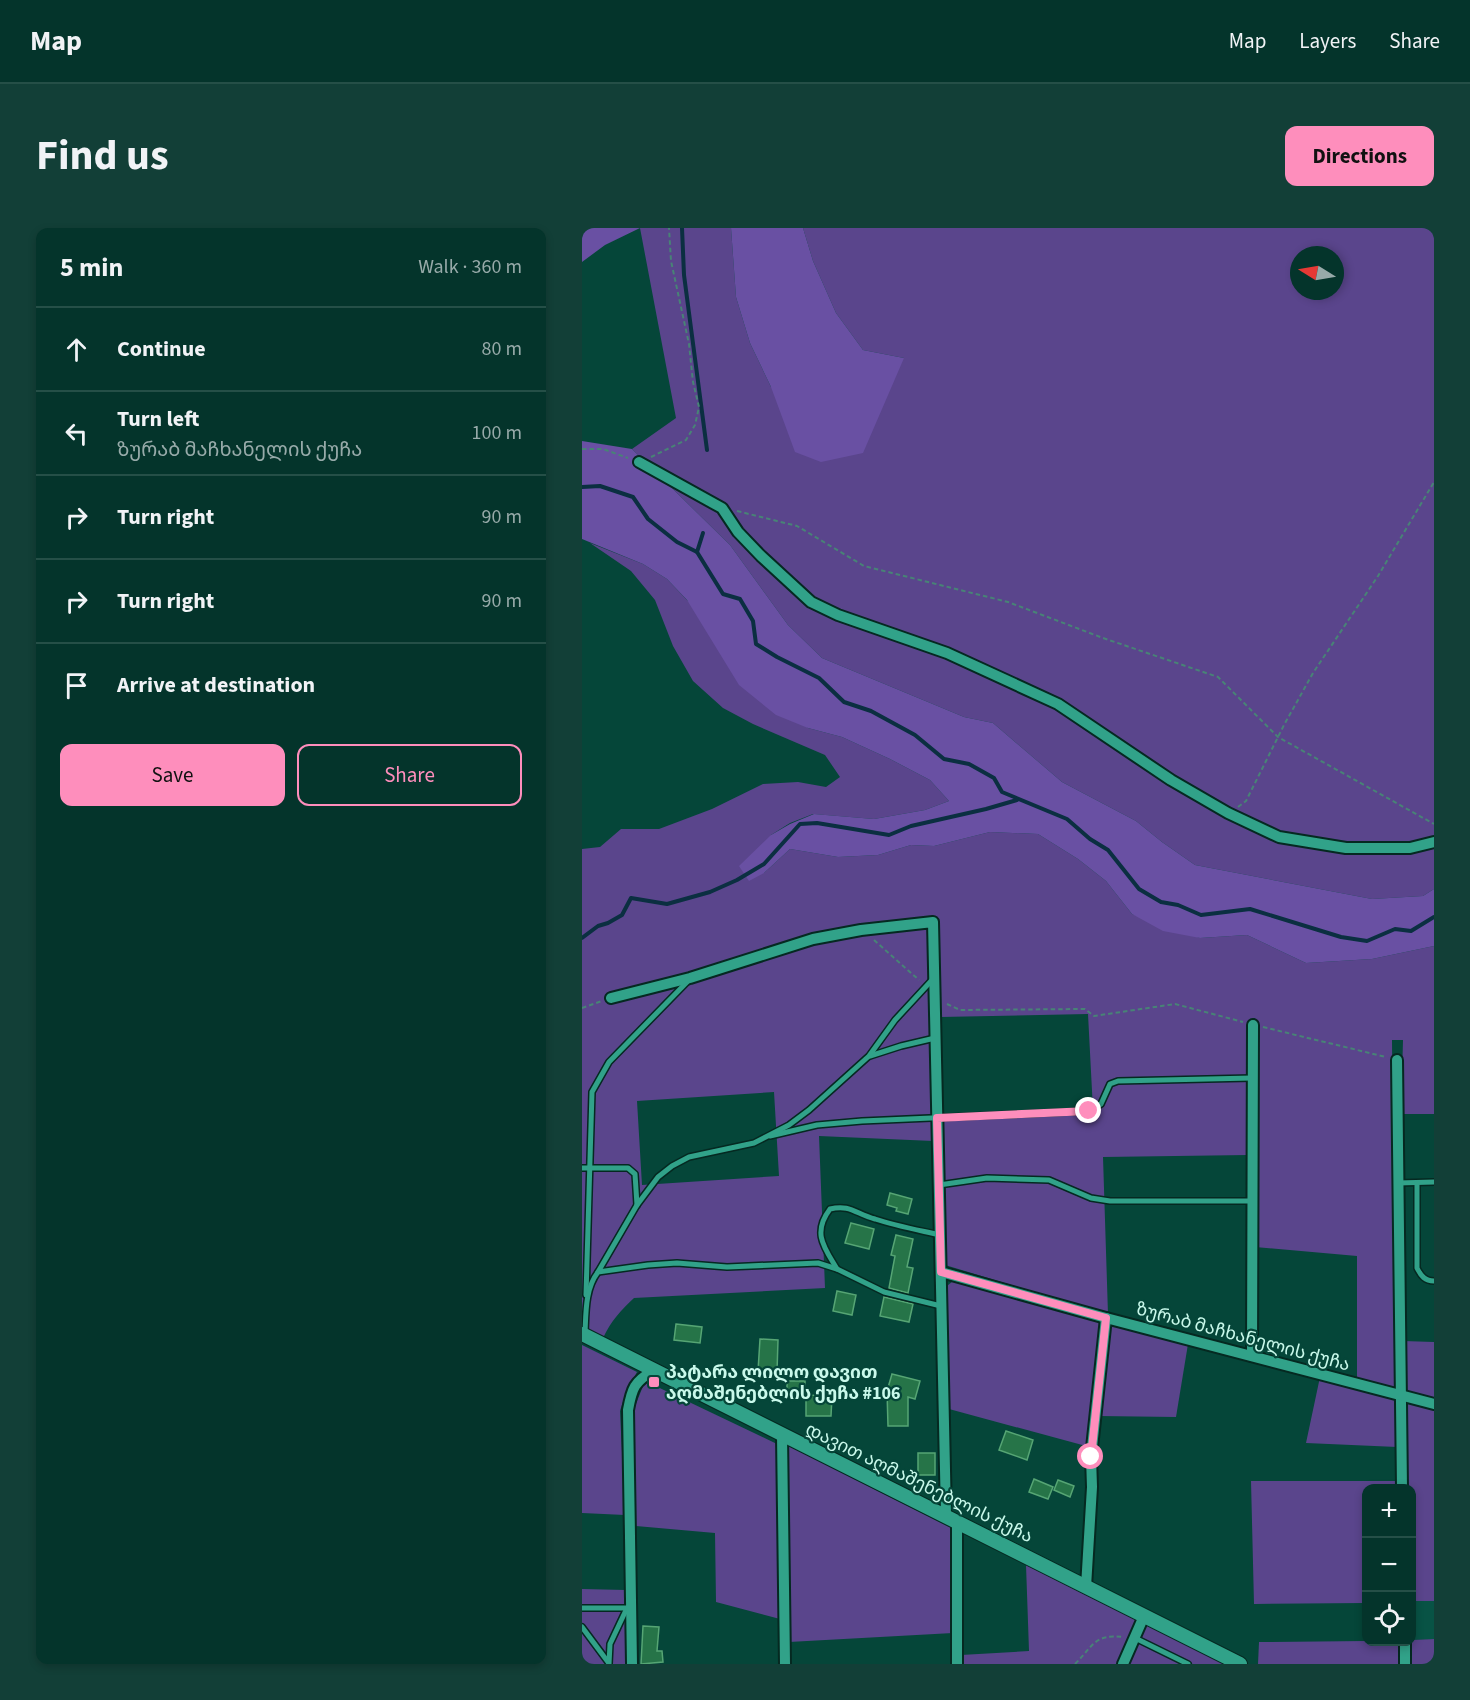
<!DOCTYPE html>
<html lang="en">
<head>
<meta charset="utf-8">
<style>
  :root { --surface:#04342b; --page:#123f37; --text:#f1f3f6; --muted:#97aaa9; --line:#254f47; --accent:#fe8ebc }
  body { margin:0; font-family:"Source Sans 3","Noto Sans Georgian",sans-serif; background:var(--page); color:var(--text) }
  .controls { position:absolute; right:18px; bottom:18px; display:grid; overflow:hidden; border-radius:12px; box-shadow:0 3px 9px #0003 }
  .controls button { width:54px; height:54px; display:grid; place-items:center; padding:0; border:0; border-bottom:2px solid var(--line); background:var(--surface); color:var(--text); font:30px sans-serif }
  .compass { position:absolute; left:708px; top:18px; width:54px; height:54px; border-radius:50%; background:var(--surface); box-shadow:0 3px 9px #0003; rotate:281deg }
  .stop { position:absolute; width:18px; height:18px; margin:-14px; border:4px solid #fe8ebc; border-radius:50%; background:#fff }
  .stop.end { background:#fe8ebc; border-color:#fff; box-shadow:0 2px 6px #0008 }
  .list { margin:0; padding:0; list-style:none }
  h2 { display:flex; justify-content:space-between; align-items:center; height:78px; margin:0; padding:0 24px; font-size:26px }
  h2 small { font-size:20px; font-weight:400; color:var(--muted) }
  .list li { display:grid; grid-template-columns:39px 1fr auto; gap:18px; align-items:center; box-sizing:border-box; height:84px; padding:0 24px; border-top:2px solid var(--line) }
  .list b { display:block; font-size:22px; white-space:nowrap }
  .list p { margin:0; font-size:20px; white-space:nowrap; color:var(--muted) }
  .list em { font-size:20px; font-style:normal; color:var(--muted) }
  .actions { display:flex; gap:12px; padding:18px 24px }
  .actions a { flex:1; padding:14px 0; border:2px solid var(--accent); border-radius:12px; text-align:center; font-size:21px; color:var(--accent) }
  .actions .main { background:var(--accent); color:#111 }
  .icon { flex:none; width:33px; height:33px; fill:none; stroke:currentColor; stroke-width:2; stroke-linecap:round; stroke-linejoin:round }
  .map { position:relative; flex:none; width:852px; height:1436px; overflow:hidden; border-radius:12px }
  header { display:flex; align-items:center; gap:36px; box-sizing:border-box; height:84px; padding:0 30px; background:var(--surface); border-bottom:2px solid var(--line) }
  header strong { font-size:28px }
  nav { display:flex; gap:33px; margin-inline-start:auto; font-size:21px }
  .intro { display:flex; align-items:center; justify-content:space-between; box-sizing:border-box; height:144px; padding:0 36px }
  h1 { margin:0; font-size:42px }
  .button { padding:15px 27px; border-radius:12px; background:var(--accent); color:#111; font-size:21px; font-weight:700 }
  main { display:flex; gap:36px; padding:0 36px }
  aside { flex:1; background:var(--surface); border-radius:12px; box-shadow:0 3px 9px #0003 }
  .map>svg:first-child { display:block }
</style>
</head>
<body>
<header>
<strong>Map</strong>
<nav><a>Map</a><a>Layers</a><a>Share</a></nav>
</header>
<div class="intro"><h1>Find us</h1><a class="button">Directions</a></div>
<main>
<aside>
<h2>5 min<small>Walk · 360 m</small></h2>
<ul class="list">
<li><svg class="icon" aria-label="ahead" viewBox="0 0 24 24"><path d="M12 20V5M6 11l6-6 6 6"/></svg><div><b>Continue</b></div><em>80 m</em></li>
<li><svg class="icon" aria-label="left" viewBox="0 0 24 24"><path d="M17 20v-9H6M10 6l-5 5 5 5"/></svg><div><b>Turn left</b><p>ზურაბ მაჩხანელის ქუჩა</p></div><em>100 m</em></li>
<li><svg class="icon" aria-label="right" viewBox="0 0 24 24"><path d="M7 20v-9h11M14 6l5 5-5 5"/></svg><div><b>Turn right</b></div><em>90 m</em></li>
<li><svg class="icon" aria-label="right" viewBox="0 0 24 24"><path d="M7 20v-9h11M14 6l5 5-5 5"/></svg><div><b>Turn right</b></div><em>90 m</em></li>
<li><svg class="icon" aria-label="arrive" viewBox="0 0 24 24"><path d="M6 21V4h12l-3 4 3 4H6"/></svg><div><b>Arrive at destination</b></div></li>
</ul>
<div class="actions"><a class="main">Save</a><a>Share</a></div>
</aside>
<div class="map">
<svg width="852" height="1436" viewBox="0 0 852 1436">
  <rect width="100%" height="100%" fill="#054639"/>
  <path fill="#085345" d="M830,1373H852V1411L830,1412Z"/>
  <g fill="#5a458c" fill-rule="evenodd">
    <path d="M58,0H149L154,69L168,115L189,159L322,130L281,122L254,85L231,33L221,0H852V661L841,668L790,671L613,637L580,614L554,593L480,554L411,495L382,489L240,430L206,397L148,317L50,221L94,190ZM717,27H753V63H717Z"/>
    <path d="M8,315L61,336L85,351L226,500L260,509L308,531L348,552L367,573L343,582L292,591L231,586L208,595L189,607L182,645L208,621L256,629L296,627L329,617L352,618L408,604L456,606L496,631L524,653L550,686L618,710L665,707L724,735L790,731L852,718V886H819L821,812H810L813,1161L775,1152V1028L673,1019V790L668,791L666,927L521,929L526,1086L353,1034L351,913L237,908L243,1060L52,1070C39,1082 29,1093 21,1110L0,1100V621L18,619L39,601H77L130,581L181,556L216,554L244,559L258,549L243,527L171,496L141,480L111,453L91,418L73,372L49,343ZM506,786L511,882L359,887L358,789ZM192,864L197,948L60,957L55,873Z"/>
    <path d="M371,1053L515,1092L519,1096L504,1218L367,1181L365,1058Z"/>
    <path d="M528,1096L606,1116L594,1189L516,1188Z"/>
    <path d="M821,1113L852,1114V1172L823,1164Z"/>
    <path d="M0,1117L55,1144L44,1164L38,1183L43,1287L0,1285Z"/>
    <path d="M738,1149L815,1170V1219L724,1215Z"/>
    <path d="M63,1153L195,1216L198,1391L134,1374L133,1305L54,1298L50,1186Z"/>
    <path d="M823,1173L852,1180V1373H830V1260H825Z"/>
    <path d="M203,1216L371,1301V1405L207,1414Z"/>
    <path d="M669,1253H816V1260H784V1375L672,1376Z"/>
    <path d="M444,1337L556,1393L537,1436H378L379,1427L447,1423Z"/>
    <path d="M0,1361L44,1362L45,1436H0Z"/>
    <path d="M563,1396L646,1436H545Z"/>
    <path d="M852,1411V1436H828L827,1414L830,1412Z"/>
    <path d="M784,1413L818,1414L819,1436H676L677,1414Z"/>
  </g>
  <g fill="#6950a3">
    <path d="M0,0H58L23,17L0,34Z"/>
    <path d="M149,0H221L231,33L254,85L281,122L322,130L281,225L239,234L213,224L189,159L168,115L154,69Z"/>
    <path d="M0,213L50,221L148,317L206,397L240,430L382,489L411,495L480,554L554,593L580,614L613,637L790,671L841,668L852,661V718L790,731L724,735L665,707L618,710L581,703L550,686L524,653L496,631L456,606L408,604L352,618L329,617L296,627L256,629L208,621L182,645L167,653L157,638L189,607L208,596L232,586L292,591L343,582L367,573L348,552L308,531L260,509L226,500L194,487L157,457L105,372L85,351L61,336L0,311Z"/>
  </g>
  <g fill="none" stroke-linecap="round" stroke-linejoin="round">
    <g stroke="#0b2f41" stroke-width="4">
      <path d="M100,0L102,47L125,222"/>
      <path d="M0,259L18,258L51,269L66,291L95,314L115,324L141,366L158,371L171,393L174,416L195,429L237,450L262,474L289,483L333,507L362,531L387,536L412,550L420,564L485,591L508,611L526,622L557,661L579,674L596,677L619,687L668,681L759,709L785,713L813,701L829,703L852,689"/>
      <path d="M115,324L121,305"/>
      <path d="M0,710L16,698L26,695L40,687L49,670L85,676L128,664L155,652L182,636L218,596L235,595L307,607L329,598L404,581L435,572"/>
    </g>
  </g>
  <g fill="#267448" stroke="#56a574" stroke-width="1.5">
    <path d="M308,965L330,971L326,986L314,983L315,980L305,977Z"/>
    <path d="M269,995L292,1001L287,1021L263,1015Z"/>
    <path d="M314,1007L331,1011L325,1039L331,1040L326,1065L307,1060L313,1028L309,1027Z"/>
    <path d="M255,1063L274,1067L270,1087L251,1083Z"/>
    <path d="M302,1069L331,1076L327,1094L298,1088Z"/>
    <path d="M94,1096L120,1099L118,1115L92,1112Z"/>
    <path d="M178,1111L196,1112L195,1144L176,1143Z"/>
    <path d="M310,1146L338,1153L333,1171L326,1169V1198H306L305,1163Z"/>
    <rect x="205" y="1153" width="18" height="17"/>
    <path d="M224,1167L250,1168L249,1188H224Z"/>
    <path d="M424,1203L451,1212L445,1232L417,1222Z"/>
    <rect x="336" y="1225" width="17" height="22"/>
    <path d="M452,1251L471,1259L466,1271L447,1264Z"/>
    <path d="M476,1252L492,1258L488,1269L472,1262Z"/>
    <path d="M61,1398L77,1399L75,1423H80L81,1434L59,1436Z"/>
  </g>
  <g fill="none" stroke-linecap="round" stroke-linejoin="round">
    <g stroke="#052921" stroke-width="8">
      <g id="service">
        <path d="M288,828L319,818L353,810"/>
        <path d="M188,908L235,897L280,893L507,883L519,876L528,856L536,853L670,850"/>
        <path d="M0,940H46L53,946L55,977"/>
        <path d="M816,955L852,954"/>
        <path d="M835,955V1040C839,1048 843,1053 852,1053"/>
        <path d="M357,957L405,950L467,952L509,970L528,973H671"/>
        <path d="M255,1041C242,1019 230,1005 248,981C268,976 274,986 293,991C314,998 336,1002 358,1007"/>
        <path d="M16,1044L55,977L76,949L90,938L107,929L172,915L207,897L227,882L287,828L313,792L350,752"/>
        <path d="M4,1067L10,864L27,834L106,753"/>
        <path d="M3,1105C4,1085 3,1061 16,1044L66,1037L95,1035L145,1039L236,1035L255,1041L302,1064L359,1078"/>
        <path d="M0,1380H46"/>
        <path d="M0,1399L26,1434"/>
        <path d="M553,1410L606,1436"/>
        <path d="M27,1436L28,1416L45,1380"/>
      </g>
    </g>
    <g stroke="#052921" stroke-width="14">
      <g id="minor">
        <path d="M57,234L140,280L156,304L179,328L229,374L256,387L365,425L476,476L589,552L646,585L697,609L764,620H828L852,614"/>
        <path d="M29,770L108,750L231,711L279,702L351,694L364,1287"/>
        <path d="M815,832L820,1260"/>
        <path d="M359,1044L524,1090L852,1176"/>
        <path d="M670,1128L671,797"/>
        <path d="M200,1207L203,1436"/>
        <path d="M375,1293V1436"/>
        <path d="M504,1359L510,1259L509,1229L524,1090"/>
        <path d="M823,1414V1436"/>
        <path d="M50,1436L46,1182C50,1160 52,1154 72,1142"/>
        <path d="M541,1436L562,1388"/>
      </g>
    </g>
    <g stroke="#052921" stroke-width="16">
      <path id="tertiary" d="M0,1106L658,1436"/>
    </g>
    <g stroke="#488376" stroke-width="2" stroke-dasharray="4.5 3" stroke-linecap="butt">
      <path d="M0,221H21L46,230"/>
      <path d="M69,229L104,212L113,197L117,179L111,154L107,116L89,33L87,0"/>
      <path d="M155,283L215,298L282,338L426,374L521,410L636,449L696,509L852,596"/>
      <path d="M656,579L664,573L702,497L731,445L796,348L852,254"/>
      <path d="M292,712L337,752"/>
      <path d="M365,776L378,782L503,781L512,788L593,776L661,794"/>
      <path d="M0,780L20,773"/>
      <path d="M681,799L804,829"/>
      <path d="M493,1436C512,1417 512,1406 542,1409"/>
    </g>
    <use href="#service" stroke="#31a289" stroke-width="5"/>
    <use href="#minor" stroke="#31a289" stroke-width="10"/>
    <use href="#tertiary" stroke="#31a289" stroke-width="14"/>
  </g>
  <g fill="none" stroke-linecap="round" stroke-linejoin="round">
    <path stroke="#fe8ebc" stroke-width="8" d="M507,883L355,890L359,1044L524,1090L509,1229"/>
  </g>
  <rect fill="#fe8ebc" stroke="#054639" stroke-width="2" x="66" y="1148" width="12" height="12" rx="3"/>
  <g text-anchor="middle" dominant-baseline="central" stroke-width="4.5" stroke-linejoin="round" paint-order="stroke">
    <g font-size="18" fill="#c9f9eb" stroke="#054639">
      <text transform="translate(661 1109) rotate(15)">ზურაბ მაჩხანელის ქუჩა</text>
      <text transform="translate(337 1255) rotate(26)">დავით აღმაშენებლის ქუჩა</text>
    </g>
    <g font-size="18" font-weight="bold" fill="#c9f9eb" stroke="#054639" text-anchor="start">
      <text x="84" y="1144">პატარა ლილო დავით<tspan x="84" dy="21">აღმაშენებლის ქუჩა #106</tspan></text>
    </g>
  </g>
</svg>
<div class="controls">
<button>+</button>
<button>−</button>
<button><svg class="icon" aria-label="locate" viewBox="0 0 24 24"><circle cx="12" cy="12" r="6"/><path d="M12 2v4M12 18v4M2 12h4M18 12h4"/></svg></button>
</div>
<svg class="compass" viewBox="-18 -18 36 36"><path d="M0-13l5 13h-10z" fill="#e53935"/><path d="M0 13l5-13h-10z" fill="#97aaa9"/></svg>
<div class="stop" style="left:509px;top:1229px"></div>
<div class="stop end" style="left:507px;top:883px"></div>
</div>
</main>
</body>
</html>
